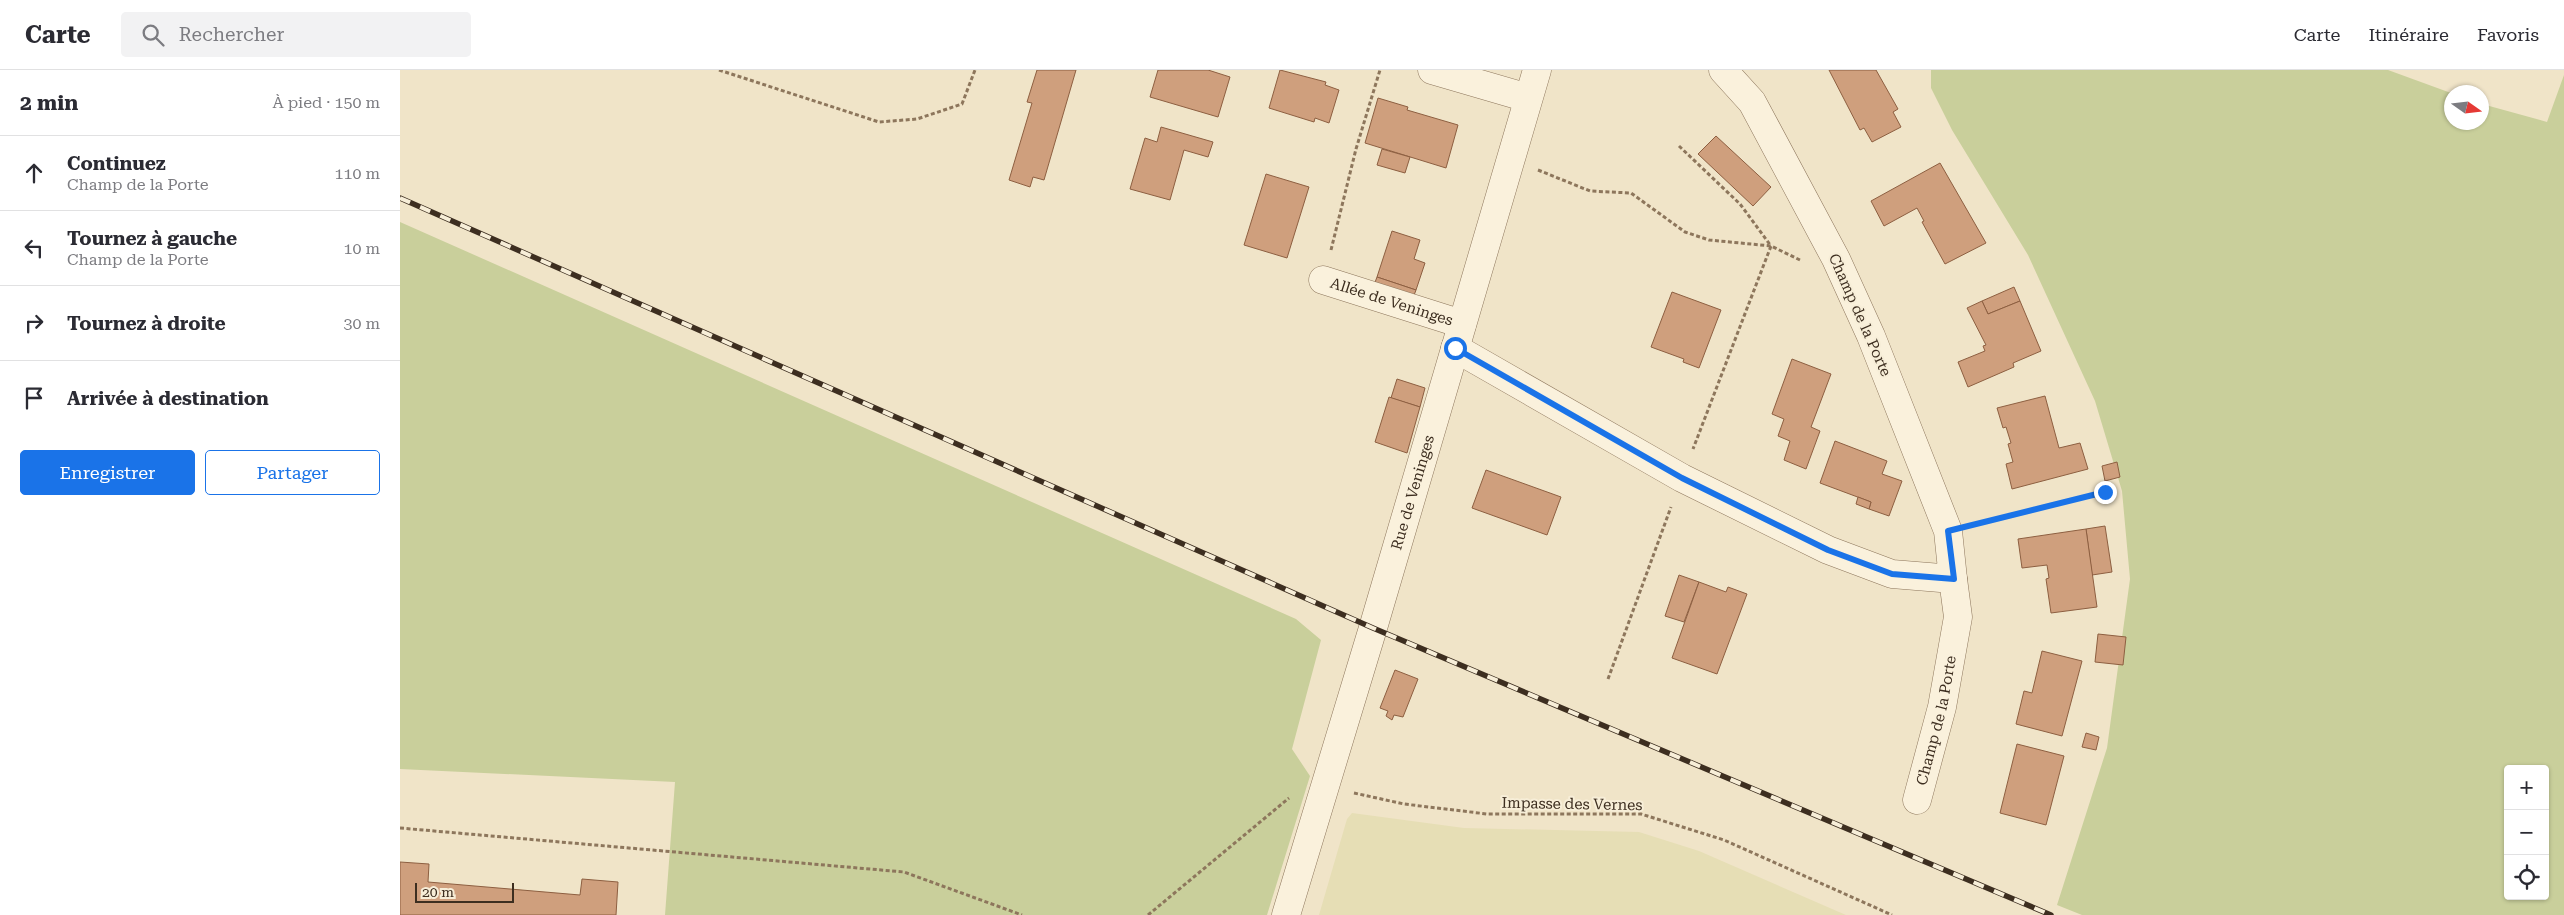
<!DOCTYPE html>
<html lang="fr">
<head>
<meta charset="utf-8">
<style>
  :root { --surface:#fff; --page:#f2f2f3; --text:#2b2b33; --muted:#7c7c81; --line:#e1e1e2; --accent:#1a73e8 }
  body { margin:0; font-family:"Roboto Serif",serif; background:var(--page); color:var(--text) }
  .controls { position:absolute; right:15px; bottom:15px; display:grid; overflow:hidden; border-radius:5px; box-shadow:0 1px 4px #0004 }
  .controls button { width:45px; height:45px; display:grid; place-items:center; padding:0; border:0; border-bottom:1px solid var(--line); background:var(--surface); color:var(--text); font:25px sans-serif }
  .compass { position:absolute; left:2044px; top:15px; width:45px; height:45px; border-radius:50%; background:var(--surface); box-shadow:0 1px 4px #0004; rotate:104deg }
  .scale { position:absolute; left:15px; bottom:12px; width:99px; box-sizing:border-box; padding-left:5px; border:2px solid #3d2e20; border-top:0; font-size:14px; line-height:18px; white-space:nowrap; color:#3d2e20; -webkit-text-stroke:4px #f7eed8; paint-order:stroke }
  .stop { position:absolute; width:15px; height:15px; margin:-11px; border:4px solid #1a73e8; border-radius:50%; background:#fff }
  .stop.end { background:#1a73e8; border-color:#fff; box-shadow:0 1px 5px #0008 }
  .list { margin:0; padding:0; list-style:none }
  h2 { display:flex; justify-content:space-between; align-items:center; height:65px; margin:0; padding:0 20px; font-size:21px }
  h2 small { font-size:16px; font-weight:400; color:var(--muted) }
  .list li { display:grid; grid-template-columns:32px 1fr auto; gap:15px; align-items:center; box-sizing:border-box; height:75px; padding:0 20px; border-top:1px solid var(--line) }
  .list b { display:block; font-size:19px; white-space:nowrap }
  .list p { margin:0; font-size:16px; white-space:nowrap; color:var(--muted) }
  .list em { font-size:16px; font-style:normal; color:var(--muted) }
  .actions { display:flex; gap:10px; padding:15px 20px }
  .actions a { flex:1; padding:11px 0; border:1px solid var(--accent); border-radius:5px; text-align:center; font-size:18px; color:var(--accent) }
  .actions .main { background:var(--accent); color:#fff }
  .icon { flex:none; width:28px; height:28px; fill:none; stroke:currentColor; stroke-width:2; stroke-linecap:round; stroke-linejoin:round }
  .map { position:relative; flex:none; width:2164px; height:845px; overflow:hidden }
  header { display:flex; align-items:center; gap:30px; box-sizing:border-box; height:70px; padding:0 25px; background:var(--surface); border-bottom:1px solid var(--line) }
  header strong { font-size:24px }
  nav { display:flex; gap:28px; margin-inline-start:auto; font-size:18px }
  .search { width:350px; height:45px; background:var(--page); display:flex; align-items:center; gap:12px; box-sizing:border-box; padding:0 18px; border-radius:5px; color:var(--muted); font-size:19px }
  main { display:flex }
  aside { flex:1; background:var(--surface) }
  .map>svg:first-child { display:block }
</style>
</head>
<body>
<header>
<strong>Carte</strong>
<div class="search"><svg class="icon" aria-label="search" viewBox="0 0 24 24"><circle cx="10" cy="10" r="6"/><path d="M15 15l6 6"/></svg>Rechercher</div>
<nav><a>Carte</a><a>Itinéraire</a><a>Favoris</a></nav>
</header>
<main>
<aside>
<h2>2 min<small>À pied · 150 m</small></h2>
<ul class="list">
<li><svg class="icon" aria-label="ahead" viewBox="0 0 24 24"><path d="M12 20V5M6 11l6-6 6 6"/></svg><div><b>Continuez</b><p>Champ de la Porte</p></div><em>110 m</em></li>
<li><svg class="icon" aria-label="left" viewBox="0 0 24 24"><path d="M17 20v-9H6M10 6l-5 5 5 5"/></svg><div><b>Tournez à gauche</b><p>Champ de la Porte</p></div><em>10 m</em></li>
<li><svg class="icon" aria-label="right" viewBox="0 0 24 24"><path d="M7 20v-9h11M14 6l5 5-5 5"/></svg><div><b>Tournez à droite</b></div><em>30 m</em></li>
<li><svg class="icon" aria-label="arrive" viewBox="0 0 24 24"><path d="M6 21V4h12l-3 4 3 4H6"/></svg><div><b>Arrivée à destination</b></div></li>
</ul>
<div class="actions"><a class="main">Enregistrer</a><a>Partager</a></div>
</aside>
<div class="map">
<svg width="2164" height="845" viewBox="0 0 2164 845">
  <rect width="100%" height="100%" fill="#f0e4c8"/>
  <path fill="#e6deb5" d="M952,743L1064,758L1239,762L1299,781L1446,845H919L947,749Z"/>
  <g fill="#c9cf9b" fill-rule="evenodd">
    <path d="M1531,0H1988L2051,23L2052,52H2082V34L2147,52L2164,5V845H1682L1657,835L1707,678L1730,509L1722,421L1695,331L1628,185L1552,60L1531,18ZM2108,699H2145V826H2108Z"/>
    <path d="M0,152L896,549L921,570L892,679L910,706L867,845H265L275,712L0,699Z"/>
  </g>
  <g fill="#cf9f7d" stroke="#8d5f41">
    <path d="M637,0H676L644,110L633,107L630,117L609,110L632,33L627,32Z"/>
    <path d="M758,0H808L830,7L818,47L750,27Z"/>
    <path d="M880,0L926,12L925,15L939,20L929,53L915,48L914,52L869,38Z"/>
    <path d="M1429,0H1476L1498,39L1493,42L1501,57L1472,72L1464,58L1460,60Z"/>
    <path d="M978,28L1008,37L1007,40L1058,55L1046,98L965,73Z"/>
    <path d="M761,57L813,72L808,87L784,80L770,130L730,119L745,68L757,72Z"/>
    <path d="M1316,66L1371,117L1353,136L1298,84Z"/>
    <path d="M982,79L1010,87L1005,103L977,95Z"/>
    <path d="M1540,93L1586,173L1545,194L1522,152L1524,151L1517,138L1484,156L1471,131Z"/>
    <path d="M866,104L909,117L887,188L844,175Z"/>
    <path d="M992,161L1020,170L1014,189L1025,193L1016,220L977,207Z"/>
    <path d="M977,207L1016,220L1013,228L974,215Z"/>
    <path d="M1614,217L1620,231L1588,244L1582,231Z"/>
    <path d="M1272,222L1321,240L1299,298L1283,292L1284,289L1251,277Z"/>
    <path d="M1582,231L1588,244L1620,231L1641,281L1613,293L1614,297L1568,317L1558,292L1585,281L1583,276L1586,275L1567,238Z"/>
    <path d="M1392,289L1431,304L1411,357L1420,361L1406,399L1384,390L1390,371L1378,366L1384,349L1372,344Z"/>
    <path d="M997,309L1025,318L1020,337L991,328Z"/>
    <path d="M1645,326L1659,378L1680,373L1688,399L1612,419L1606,394L1613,392L1608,374L1611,373L1606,357L1603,358L1597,338Z"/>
    <path d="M989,327L1020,337L1007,383L975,372Z"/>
    <path d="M1435,371L1487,391L1482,404L1502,411L1489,446L1469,439L1471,432L1420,413Z"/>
    <path d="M1717,392L1720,407L1705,411L1702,396Z"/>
    <path d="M1086,400L1161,427L1147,465L1072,438Z"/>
    <path d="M1458,427L1471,432L1469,439L1456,434Z"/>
    <path d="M1705,456L1712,502L1692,505L1686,459Z"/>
    <path d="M1686,459L1697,537L1651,543L1646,509L1649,508L1647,495L1622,498L1618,469Z"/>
    <path d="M1279,505L1299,512L1284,552L1265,546Z"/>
    <path d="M1299,512L1326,522L1328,517L1347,524L1317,604L1272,588Z"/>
    <path d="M1698,564L1726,567L1723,595L1695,592Z"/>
    <path d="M1642,581L1682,591L1662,666L1616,654L1624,621L1632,623Z"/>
    <path d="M995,600L1018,609L1003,647L994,645L992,650L986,646L988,641L980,638Z"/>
    <path d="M1686,663L1699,667L1696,680L1682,677Z"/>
    <path d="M1617,674L1664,686L1646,755L1600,743Z"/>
    <path d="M0,792L29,794L28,812L180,825L182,809L218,812L216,845H0Z"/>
  </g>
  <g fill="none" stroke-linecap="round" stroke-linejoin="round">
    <g stroke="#8d765c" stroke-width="29">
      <g id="minor">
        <path d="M1032,0L1128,28"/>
        <path id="s1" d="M923,210L1062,254"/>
        <path d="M1055,278L1282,408L1428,480L1492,504L1553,509L1548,461L1471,266L1436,189L1352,32L1323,0"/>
        <path id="s2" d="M1517,730L1542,637L1558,547L1553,509"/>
        <path id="s3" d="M886,845L973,558L1137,0"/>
      </g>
    </g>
    <g stroke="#8d765c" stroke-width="3" stroke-dasharray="4 2.5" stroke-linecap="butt">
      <path d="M319,0L479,52L517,49L562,34L575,0"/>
      <path d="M1279,76L1340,134L1371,176L1293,379"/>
      <path d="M1138,100L1190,121L1231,123L1285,162L1309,170L1371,176L1400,190"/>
      <path d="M931,180L956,79L980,0"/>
      <path d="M1578,454L1705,422"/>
      <path d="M1208,609L1271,437"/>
      <path d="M954,723L1004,734L1087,744H1241L1324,770L1492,845"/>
      <path d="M0,758L504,802L622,845"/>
      <path d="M748,845L889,728"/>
    </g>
    <use href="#minor" stroke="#faf1dc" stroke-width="28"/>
    <g stroke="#3d2e20" stroke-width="5.5">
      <path id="rail" d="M0,128L973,558L1651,845"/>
    </g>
    <use href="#rail" stroke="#f7eed8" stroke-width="4" stroke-dasharray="11" stroke-linecap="butt"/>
  </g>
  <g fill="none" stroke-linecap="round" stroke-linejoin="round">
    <path stroke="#1a73e8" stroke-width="6" d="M1055,278L1282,408L1428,480L1492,504L1554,509L1548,461L1705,422"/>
  </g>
  <g text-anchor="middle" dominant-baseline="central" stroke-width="4" stroke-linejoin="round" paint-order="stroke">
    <g font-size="15" fill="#3d2e20" stroke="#f7eed8">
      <text stroke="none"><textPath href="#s1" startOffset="72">Allée de Veninges</textPath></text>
      <text transform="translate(1460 245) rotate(66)">Champ de la Porte</text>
      <text stroke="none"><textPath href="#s3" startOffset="441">Rue de Veninges</textPath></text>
      <text stroke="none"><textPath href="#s2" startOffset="82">Champ de la Porte</textPath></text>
      <text transform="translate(1172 734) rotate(1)">Impasse des Vernes</text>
    </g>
  </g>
</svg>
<div class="controls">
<button>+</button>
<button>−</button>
<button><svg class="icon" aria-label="locate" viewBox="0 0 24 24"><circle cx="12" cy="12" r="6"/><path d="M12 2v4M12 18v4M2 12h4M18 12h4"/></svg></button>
</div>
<svg class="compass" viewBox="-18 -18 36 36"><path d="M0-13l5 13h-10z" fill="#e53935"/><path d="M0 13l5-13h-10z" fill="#7c7c81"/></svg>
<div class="scale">20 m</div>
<div class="stop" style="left:1055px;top:278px"></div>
<div class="stop end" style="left:1705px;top:422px"></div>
</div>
</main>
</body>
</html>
